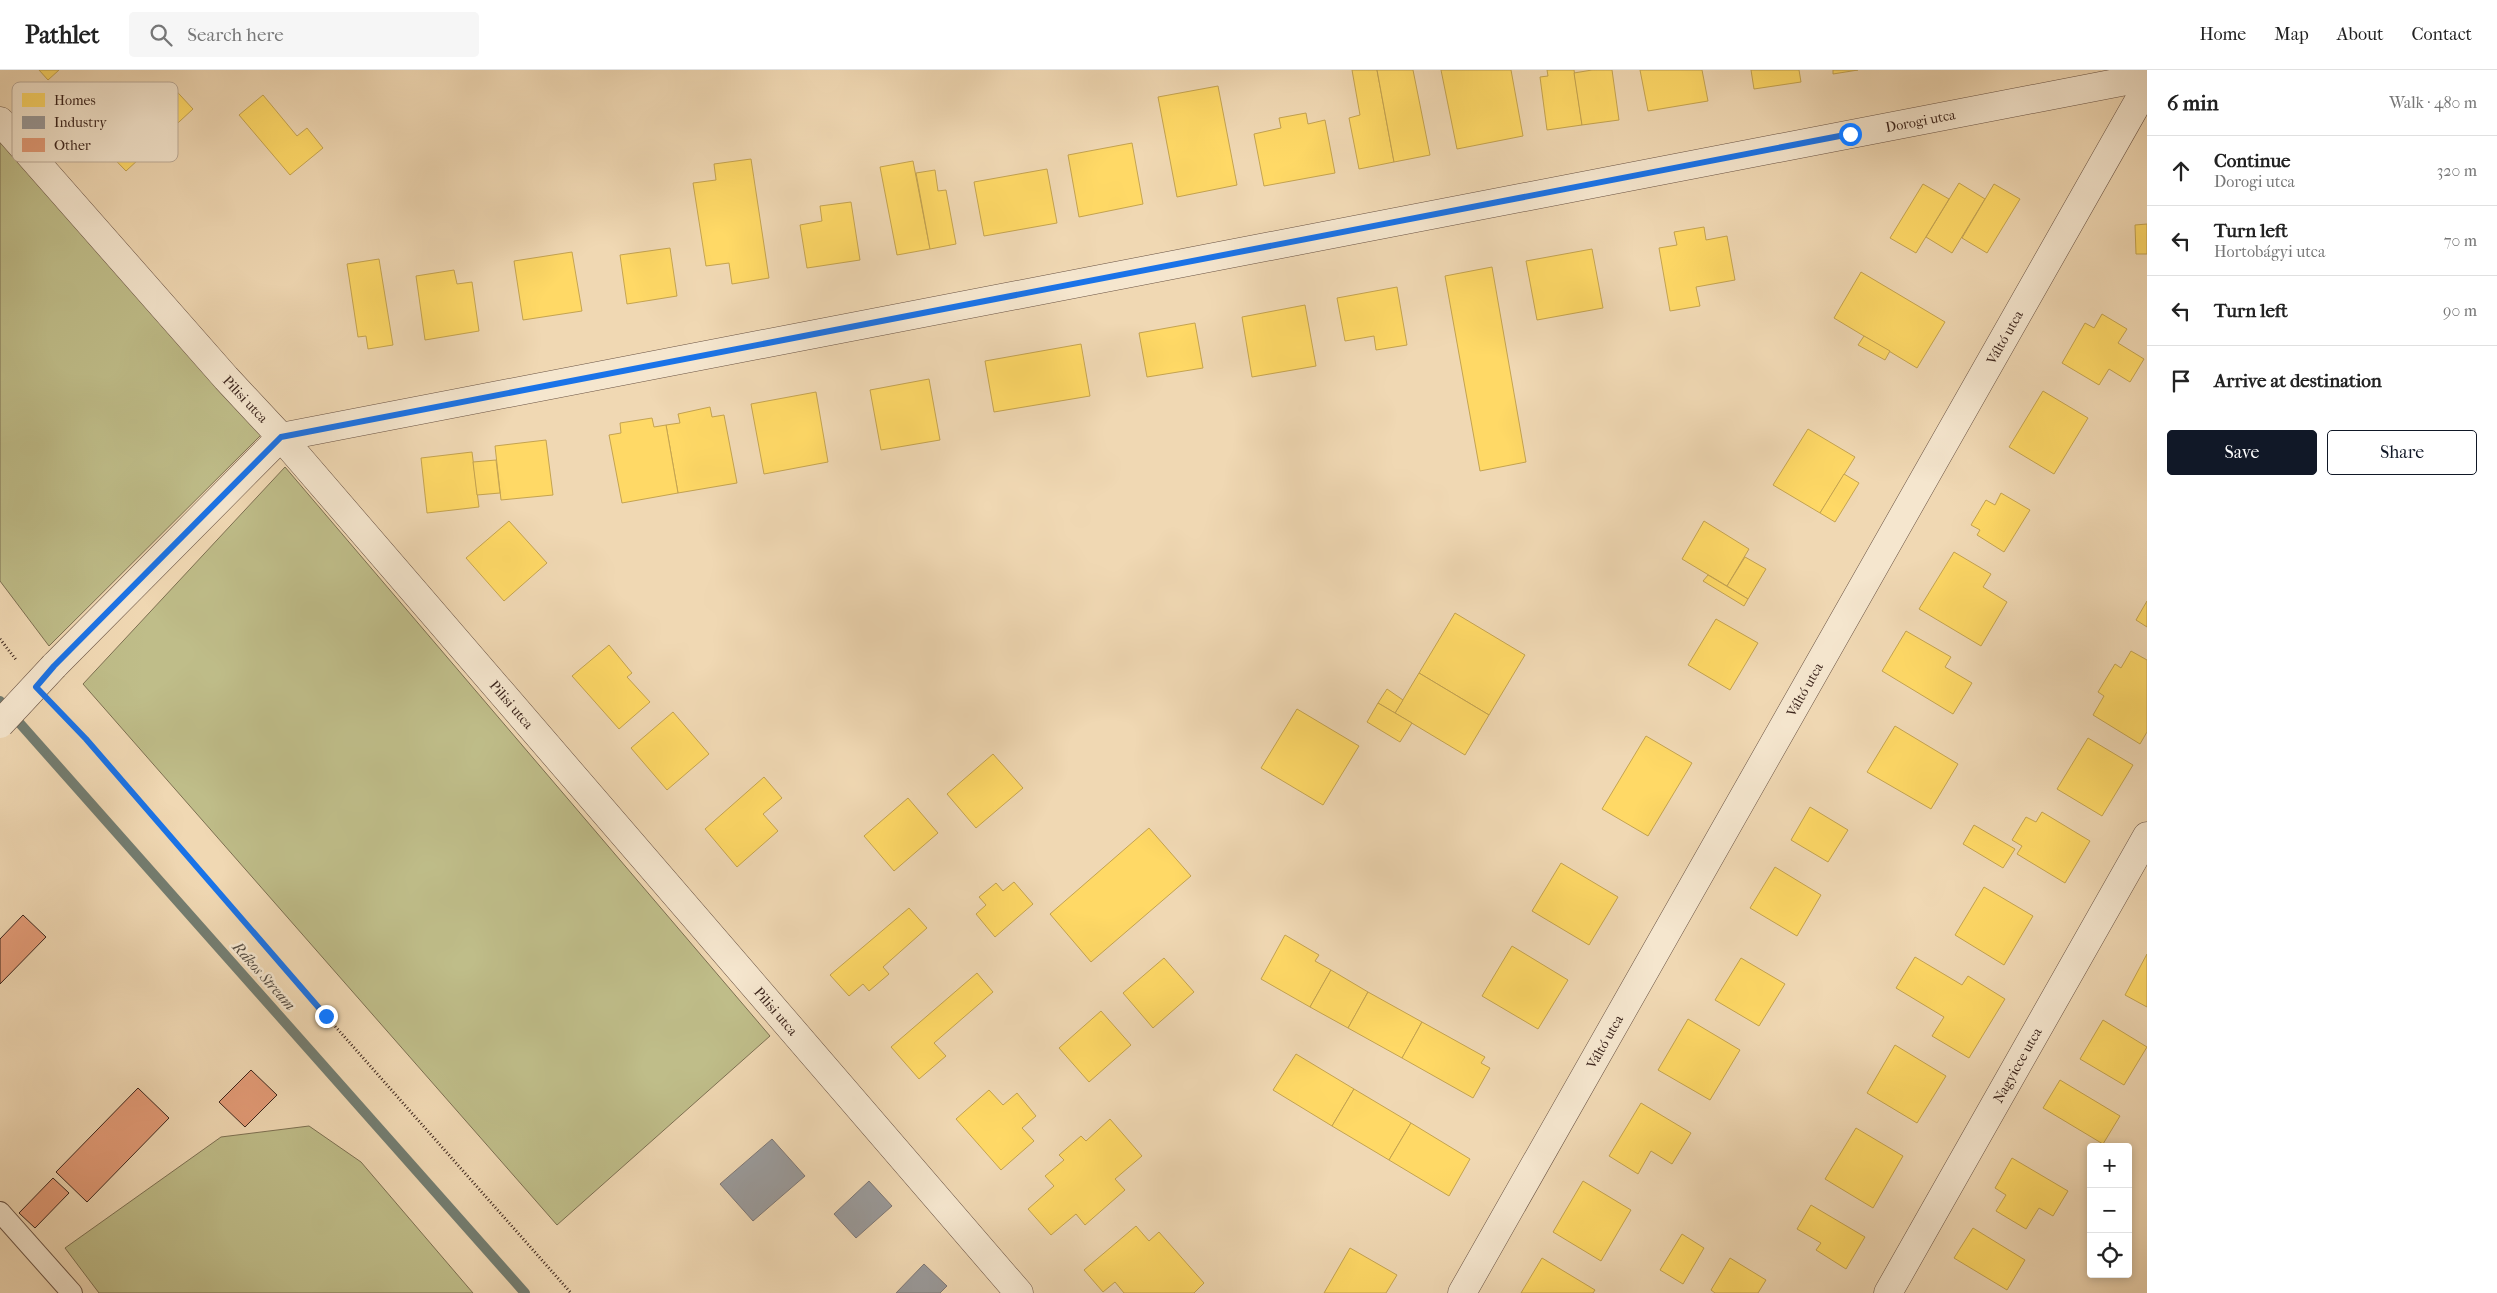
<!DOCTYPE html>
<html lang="en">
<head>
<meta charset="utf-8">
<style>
  :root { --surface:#fff; --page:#f6f6f6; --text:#222; --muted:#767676; --line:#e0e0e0; --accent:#111827 }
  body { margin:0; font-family:"IM FELL French Canon",serif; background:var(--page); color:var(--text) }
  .controls { position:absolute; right:15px; bottom:15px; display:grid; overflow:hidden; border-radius:5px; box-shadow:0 2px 8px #0003 }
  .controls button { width:45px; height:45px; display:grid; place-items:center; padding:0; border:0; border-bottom:1px solid var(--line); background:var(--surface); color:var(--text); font:25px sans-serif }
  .stop { position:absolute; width:15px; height:15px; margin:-11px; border:4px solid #1a73e8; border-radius:50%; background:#fff }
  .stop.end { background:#1a73e8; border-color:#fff; box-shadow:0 1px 5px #0008 }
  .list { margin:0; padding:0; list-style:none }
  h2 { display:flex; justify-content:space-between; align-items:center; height:65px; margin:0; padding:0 20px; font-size:21px }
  h2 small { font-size:16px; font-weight:400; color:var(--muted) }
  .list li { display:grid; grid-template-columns:32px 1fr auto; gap:15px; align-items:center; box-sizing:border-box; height:70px; padding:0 20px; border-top:1px solid var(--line) }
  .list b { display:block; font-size:19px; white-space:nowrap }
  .list p { margin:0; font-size:16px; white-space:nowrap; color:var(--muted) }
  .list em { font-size:16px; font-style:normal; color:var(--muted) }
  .actions { display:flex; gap:10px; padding:15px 20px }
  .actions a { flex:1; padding:11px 0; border:1px solid var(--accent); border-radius:5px; text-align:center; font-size:18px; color:var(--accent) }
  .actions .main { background:var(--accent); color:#fff }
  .icon { flex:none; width:28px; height:28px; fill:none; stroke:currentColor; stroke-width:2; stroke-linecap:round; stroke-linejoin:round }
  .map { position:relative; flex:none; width:2147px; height:1223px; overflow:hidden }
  header { display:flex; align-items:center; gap:30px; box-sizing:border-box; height:70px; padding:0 25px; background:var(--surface); border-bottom:1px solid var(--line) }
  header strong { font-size:24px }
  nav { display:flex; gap:28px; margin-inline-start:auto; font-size:18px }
  .search { width:350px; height:45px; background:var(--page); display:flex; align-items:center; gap:12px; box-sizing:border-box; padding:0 18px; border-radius:5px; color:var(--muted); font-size:19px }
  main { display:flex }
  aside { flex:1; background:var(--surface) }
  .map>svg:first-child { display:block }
</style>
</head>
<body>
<header>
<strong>Pathlet</strong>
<div class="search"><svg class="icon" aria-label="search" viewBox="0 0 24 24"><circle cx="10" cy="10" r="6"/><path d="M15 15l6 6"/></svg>Search here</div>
<nav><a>Home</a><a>Map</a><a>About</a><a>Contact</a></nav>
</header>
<main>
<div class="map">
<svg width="2147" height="1223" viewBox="0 0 2147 1223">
  <rect width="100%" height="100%" fill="#f0d8b3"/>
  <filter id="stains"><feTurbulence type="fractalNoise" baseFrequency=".004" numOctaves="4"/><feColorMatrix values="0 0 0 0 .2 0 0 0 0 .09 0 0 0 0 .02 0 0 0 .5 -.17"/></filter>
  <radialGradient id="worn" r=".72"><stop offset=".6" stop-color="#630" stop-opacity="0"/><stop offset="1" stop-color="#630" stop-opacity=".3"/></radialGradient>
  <g fill="#bfbd89" stroke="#7d7052">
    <path d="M0,66L262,364L49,576L0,511Z"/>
    <path d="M285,397L770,966L557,1155L83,614Z"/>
    <path d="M309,1056L361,1092L473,1223H99L65,1178L221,1067Z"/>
  </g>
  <g fill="#ffd966" stroke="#c4a350">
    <path d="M39,0H59L48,10Z"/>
    <path d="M1352,0H1377L1394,92L1359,99L1349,48L1360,45Z"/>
    <path d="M1377,0H1413L1430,85L1394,92Z"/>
    <path d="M1441,0H1511L1523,66L1457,79Z"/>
    <path d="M1547,0H1574L1582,55L1547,60L1540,7L1548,6Z"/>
    <path d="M1592,0H1612L1619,50L1582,55L1574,3Z"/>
    <path d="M1640,0H1702L1708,31L1648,41Z"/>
    <path d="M1751,0H1799L1801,12L1754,19Z"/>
    <path d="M1833,0H1858L1833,4Z"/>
    <path d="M168,12L193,39L126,101L88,62L122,31L133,44Z"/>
    <path d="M1218,16L1237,115L1177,127L1158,27Z"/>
    <path d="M263,25L297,66L307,58L323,78L290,105L239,45Z"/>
    <path d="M1306,43L1308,54L1325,50L1335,103L1264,116L1254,64L1281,58L1279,48Z"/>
    <path d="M1132,73L1143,134L1079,147L1068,85Z"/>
    <path d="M751,89L769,208L732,214L729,193L706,196L693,113L716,110L714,94Z"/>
    <path d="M913,91L930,179L897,185L880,97Z"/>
    <path d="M1047,99L1057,153L984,166L974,112Z"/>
    <path d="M935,100L938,121L946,120L956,174L930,179L916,103Z"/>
    <path d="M1959,113L1985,129L1952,183L1926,167Z"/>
    <path d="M1923,114L1949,129L1916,183L1890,168Z"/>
    <path d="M1994,114L2020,129L1987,183L1962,168Z"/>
    <path d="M851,132L860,190L807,198L800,155L822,151L820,136Z"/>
    <path d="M2147,154V184H2136L2135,155Z"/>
    <path d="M1704,157L1706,170L1727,166L1735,210L1696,217L1700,236L1670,241L1659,178L1677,175L1674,162Z"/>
    <path d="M670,178L677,226L627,234L620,185Z"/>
    <path d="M1592,179L1603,238L1537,250L1526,191Z"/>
    <path d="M572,182L582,241L523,250L514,191Z"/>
    <path d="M379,189L393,275L368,279L366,266L358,267L347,194Z"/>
    <path d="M1492,197L1526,392L1480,401L1445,206Z"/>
    <path d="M454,200L457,214L472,212L479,261L425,270L416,206Z"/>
    <path d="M1861,202L1945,252L1917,298L1834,248Z"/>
    <path d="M1397,217L1407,275L1376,280L1374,266L1345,271L1337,228Z"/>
    <path d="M1305,235L1316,296L1252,307L1242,247Z"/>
    <path d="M2102,244L2127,259L2118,273L2144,289L2130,312L2109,299L2099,315L2062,293L2085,253L2094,258Z"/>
    <path d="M1195,253L1203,298L1147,307L1139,263Z"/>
    <path d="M1864,266L1890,281L1885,290L1858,275Z"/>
    <path d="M1081,274L1090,326L994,342L985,291Z"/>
    <path d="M929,309L940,370L881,380L870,320Z"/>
    <path d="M2043,321L2088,348L2054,404L2009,377Z"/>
    <path d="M816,322L828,392L764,404L751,334Z"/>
    <path d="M710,337L712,347L724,345L737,413L678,423L666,355L680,353L678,344Z"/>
    <path d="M652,348L654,357L666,355L678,423L622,433L609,365L621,363L620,353Z"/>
    <path d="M1808,359L1855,387L1820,443L1773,415Z"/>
    <path d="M546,370L553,425L501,430L495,376Z"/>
    <path d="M472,382L479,437L427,443L421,388Z"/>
    <path d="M496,390L500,423L477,425L473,392Z"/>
    <path d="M1844,404L1859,413L1835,452L1820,443Z"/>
    <path d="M2001,423L2030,440L2004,482L1977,465L1980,460L1971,455L1986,430L1995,435Z"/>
    <path d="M509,451L547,493L504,531L466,488Z"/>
    <path d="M1704,451L1749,479L1727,516L1682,489Z"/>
    <path d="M1954,482L1991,504L1983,517L2007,532L1981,576L1919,539Z"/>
    <path d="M1745,487L1766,499L1748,529L1727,516Z"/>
    <path d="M1708,505L1748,529L1744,536L1703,511Z"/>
    <path d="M2147,531V557L2136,550Z"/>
    <path d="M1455,543L1525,585L1489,645L1419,603Z"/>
    <path d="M1716,549L1758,573L1730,620L1688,595Z"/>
    <path d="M1906,561L1951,587L1945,597L1972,613L1953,644L1882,601Z"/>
    <path d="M609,575L632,603L627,607L650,632L619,659L572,606Z"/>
    <path d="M2131,581L2147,590V662L2140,674L2093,645L2104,626L2098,622L2115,594L2121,598Z"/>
    <path d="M1419,603L1489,645L1465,685L1395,643Z"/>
    <path d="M1387,619L1403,630L1395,643L1378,633Z"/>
    <path d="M1378,633L1412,653L1400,672L1367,652Z"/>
    <path d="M1297,639L1359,676L1323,735L1261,698Z"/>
    <path d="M673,642L709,684L667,720L631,678Z"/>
    <path d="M1895,656L1958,694L1931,739L1867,702Z"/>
    <path d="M1646,666L1692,693L1648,766L1602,739Z"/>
    <path d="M2088,668L2133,695L2102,746L2057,719Z"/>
    <path d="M993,684L1023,718L976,758L947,724Z"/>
    <path d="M764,707L782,728L763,744L778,761L737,797L705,759Z"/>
    <path d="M908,728L938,763L894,801L864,766Z"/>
    <path d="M1810,737L1848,760L1828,792L1791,770Z"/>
    <path d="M2042,742L2090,771L2065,813L2017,784L2022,776L2012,770L2026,747L2036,752Z"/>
    <path d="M1974,755L2015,779L2003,798L1963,774Z"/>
    <path d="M1149,758L1191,806L1091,892L1050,844Z"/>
    <path d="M1561,793L1618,827L1589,875L1532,841Z"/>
    <path d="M1775,797L1821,825L1797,866L1750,838Z"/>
    <path d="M1014,812L1033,834L995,867L976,844L986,835L979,827L996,813L1003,821Z"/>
    <path d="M1984,817L2033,846L2004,895L1955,865Z"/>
    <path d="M909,838L927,858L883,897L889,904L869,921L863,914L849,926L830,905Z"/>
    <path d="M1285,865L1319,885L1315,891L1331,900L1310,937L1261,909Z"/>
    <path d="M1512,876L1568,910L1538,959L1482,926Z"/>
    <path d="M2147,884V937L2125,925Z"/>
    <path d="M1915,887L1962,915L1968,906L2005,929L1969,988L1932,966L1944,947L1896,918Z"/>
    <path d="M1164,888L1194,922L1153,958L1123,923Z"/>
    <path d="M1741,888L1785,914L1759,956L1715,930Z"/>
    <path d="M1331,900L1368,922L1348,958L1310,937Z"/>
    <path d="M977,903L993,922L934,973L946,986L919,1009L891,977Z"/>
    <path d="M1368,922L1422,952L1402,988L1348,958Z"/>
    <path d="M1101,941L1131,975L1089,1012L1059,978Z"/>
    <path d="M1688,949L1740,980L1710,1030L1658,1000Z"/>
    <path d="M2103,950L2147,977L2124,1015L2080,989Z"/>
    <path d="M1422,952L1485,987L1481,993L1490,998L1473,1028L1402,988Z"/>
    <path d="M1895,975L1946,1006L1917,1053L1867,1023Z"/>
    <path d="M1296,984L1354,1019L1332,1056L1273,1020Z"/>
    <path d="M2060,1010L2120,1046L2103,1074L2043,1038Z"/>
    <path d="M1354,1019L1411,1053L1389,1090L1332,1056Z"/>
    <path d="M989,1020L1003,1035L1017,1023L1036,1046L1022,1058L1034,1071L1001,1100L956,1049Z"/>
    <path d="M1641,1033L1691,1063L1672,1094L1651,1081L1638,1104L1609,1086Z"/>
    <path d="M1110,1049L1142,1086L1115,1109L1125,1120L1085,1155L1076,1144L1051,1165L1028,1139L1054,1116L1045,1106L1064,1090L1059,1085L1081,1066L1086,1071Z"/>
    <path d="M1411,1053L1470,1089L1449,1126L1389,1090Z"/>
    <path d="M1856,1058L1903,1086L1873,1138L1825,1109Z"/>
    <path d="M2012,1088L2068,1121L2053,1146L2039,1138L2026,1159L1996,1141L2006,1125L1995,1118Z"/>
    <path d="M1583,1111L1631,1140L1601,1191L1553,1162Z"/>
    <path d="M1811,1135L1865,1167L1846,1199L1816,1180L1821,1173L1797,1159Z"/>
    <path d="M1136,1156L1149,1171L1159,1162L1204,1213L1194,1223H1124L1115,1212L1103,1222L1084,1200Z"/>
    <path d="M1973,1158L2025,1190L2007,1220L1954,1188Z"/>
    <path d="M1682,1164L1704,1178L1683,1214L1660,1200Z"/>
    <path d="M1350,1178L1397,1205L1386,1223H1324Z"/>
    <path d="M1542,1188L1595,1220L1593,1223H1521Z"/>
    <path d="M1730,1188L1766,1210L1758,1223H1715L1711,1220Z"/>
  </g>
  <g fill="#999" stroke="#7d7674">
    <path d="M772,1069L805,1106L753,1151L720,1114Z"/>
    <path d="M869,1111L892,1136L856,1168L834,1144Z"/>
    <path d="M924,1194L947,1216L940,1223H896Z"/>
  </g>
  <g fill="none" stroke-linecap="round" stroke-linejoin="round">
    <path stroke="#747e72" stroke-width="10" d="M0,631L525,1223"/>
  </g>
  <g fill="#e49c78" stroke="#3b241c">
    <path d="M23,845L46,867L0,914V869Z"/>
    <path d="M251,1000L277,1025L245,1057L219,1032Z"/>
    <path d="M138,1018L169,1048L87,1132L56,1102Z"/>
    <path d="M53,1108L69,1123L35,1158L19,1143Z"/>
  </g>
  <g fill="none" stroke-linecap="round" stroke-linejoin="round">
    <g stroke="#685142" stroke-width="22">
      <path id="lane" d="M0,1142L72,1223"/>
    </g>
    <g stroke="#685142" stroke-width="29">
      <g id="street">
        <path id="s1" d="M0,51L226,308L281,367L1019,1223"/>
        <path id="s2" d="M54,596L281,367L2147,7"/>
        <path id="s3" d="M1462,1223L2147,16"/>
        <path id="s4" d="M1888,1223L2147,766"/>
      </g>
    </g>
    <g stroke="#3b241c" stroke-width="3" stroke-dasharray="1 2.5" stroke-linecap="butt">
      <path d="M0,569L17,591"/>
      <path d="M56,638L86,669L326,946L571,1223"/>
    </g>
    <use href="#lane" stroke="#f5e6ce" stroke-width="20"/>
    <use href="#street" stroke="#f5e6ce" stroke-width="28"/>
    <g stroke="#685142" stroke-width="29" stroke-linecap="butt">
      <path id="street-bridge" d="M0,654L54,596"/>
    </g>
    <use href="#street-bridge" stroke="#f5e6ce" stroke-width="28"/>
  </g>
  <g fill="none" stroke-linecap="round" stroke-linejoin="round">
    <path stroke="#1a73e8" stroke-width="6" d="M326,946L86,669L36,617L54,596L281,367L1850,64"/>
  </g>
  <g text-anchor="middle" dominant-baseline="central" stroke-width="5" stroke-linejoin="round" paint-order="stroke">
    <g font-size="14" fill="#3b241c" stroke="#f5e6ce">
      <text stroke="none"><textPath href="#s2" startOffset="1992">Dorogi utca</textPath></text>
      <text stroke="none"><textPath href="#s3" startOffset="1099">Váltó utca</textPath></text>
      <text stroke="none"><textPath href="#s1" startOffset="371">Pilisi utca</textPath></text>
      <text stroke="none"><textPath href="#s3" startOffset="694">Váltó utca</textPath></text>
      <text stroke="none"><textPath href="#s1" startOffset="776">Pilisi utca</textPath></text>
      <text stroke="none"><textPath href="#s1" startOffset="1181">Pilisi utca</textPath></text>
      <text stroke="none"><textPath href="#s3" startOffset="289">Váltó utca</textPath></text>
      <text stroke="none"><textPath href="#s4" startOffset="262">Nagyicce utca</textPath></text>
    </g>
    <g font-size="15" font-style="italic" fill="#534a40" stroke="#f5e6ce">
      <text transform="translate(264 906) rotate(48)">Rákos Stream</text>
    </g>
  </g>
  <rect x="12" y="12" width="166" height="80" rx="8" fill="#f5e6ce" stroke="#bdac99" stroke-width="1"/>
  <rect x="22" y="23" width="23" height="14" fill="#ffd966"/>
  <rect x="22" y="46" width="23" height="13" fill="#999"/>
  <rect x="22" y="68" width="23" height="14" fill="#e49c78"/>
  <g font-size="14" fill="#3b241c">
    <text x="54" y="35">Homes</text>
    <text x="54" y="57">Industry</text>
    <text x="54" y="80">Other</text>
  </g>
  <rect width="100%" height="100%" filter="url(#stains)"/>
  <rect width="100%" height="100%" fill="url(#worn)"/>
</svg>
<div class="controls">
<button>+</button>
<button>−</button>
<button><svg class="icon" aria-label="locate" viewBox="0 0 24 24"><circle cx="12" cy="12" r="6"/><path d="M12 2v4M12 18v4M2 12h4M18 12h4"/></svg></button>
</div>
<div class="stop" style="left:1850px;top:64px"></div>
<div class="stop end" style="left:326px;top:946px"></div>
</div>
<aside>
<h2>6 min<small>Walk · 480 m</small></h2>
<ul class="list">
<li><svg class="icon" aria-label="ahead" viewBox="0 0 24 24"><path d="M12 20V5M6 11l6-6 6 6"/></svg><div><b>Continue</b><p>Dorogi utca</p></div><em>320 m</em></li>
<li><svg class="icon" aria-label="left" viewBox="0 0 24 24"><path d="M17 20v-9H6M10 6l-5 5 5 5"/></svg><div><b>Turn left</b><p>Hortobágyi utca</p></div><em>70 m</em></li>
<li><svg class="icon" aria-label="left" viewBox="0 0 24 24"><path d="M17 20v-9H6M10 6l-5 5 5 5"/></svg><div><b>Turn left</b></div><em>90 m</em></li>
<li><svg class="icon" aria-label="arrive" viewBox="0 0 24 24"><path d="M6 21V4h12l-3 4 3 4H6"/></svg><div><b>Arrive at destination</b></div></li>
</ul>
<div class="actions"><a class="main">Save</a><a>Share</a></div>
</aside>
</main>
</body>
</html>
